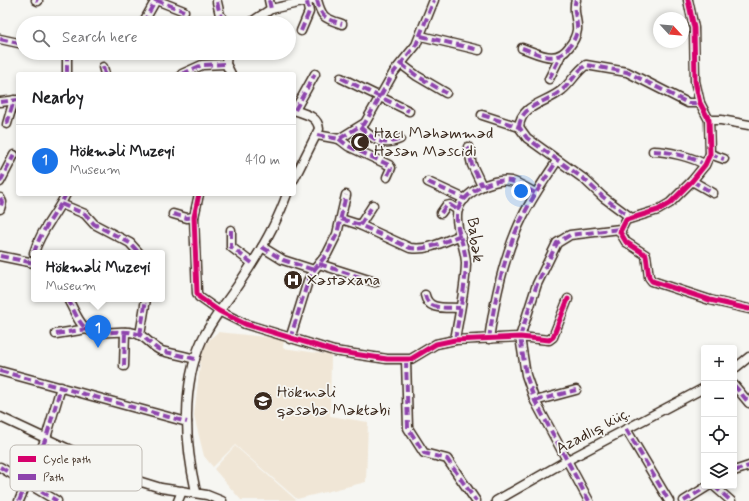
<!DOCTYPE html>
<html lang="en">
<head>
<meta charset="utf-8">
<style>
  :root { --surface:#fff; --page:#f2f2f2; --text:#202124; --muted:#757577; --line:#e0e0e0; --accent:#1a73e8 }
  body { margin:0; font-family:Mynerve,sans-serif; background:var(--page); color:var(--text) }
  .controls { position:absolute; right:12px; bottom:12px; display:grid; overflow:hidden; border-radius:4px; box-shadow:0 2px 6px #0003 }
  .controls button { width:36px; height:36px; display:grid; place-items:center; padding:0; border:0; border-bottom:1px solid var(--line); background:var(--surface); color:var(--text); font:20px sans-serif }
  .compass { position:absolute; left:653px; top:12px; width:36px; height:36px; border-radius:50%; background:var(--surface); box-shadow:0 2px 6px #0003; rotate:116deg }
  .you { position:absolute; left:521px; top:191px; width:14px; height:14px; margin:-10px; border:3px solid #fff; border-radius:50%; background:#1a73e8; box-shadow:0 0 0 6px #1a73e833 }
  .badge { display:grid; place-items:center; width:26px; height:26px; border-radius:50%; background:var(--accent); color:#fff; font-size:13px; font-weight:700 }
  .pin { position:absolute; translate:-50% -33px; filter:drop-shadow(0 1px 2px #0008) }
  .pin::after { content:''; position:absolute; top:21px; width:14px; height:12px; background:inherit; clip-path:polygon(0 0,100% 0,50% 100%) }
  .popup { position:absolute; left:31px; top:250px; width:134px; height:52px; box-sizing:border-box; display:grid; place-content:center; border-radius:4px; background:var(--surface); filter:drop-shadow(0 1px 3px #0005); font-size:13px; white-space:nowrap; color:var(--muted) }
  .popup b { font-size:15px; color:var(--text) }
  .popup::after { content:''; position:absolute; left:50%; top:100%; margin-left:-8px; border:8px solid transparent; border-top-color:var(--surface) }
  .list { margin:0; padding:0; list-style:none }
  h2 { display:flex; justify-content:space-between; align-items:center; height:52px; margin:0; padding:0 16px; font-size:17px }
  h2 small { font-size:13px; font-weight:400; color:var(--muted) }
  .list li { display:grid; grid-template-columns:26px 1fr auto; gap:12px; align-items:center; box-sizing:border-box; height:72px; padding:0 16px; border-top:1px solid var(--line) }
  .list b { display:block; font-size:15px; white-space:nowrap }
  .list p { margin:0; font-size:13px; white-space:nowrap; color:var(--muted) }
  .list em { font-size:13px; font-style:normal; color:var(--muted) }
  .icon { flex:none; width:22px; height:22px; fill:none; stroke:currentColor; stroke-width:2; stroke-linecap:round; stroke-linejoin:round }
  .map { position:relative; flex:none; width:749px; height:501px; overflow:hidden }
  .search { position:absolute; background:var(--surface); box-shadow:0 2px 6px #0003; left:16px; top:16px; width:280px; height:44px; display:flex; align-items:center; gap:10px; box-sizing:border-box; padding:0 14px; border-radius:22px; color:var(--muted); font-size:15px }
  .panel { position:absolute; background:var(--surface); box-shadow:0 2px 6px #0003; left:16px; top:72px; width:280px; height:124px; border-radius:4px }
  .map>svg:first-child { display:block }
</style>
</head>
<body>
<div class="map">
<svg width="749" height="501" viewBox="0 0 749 501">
  <rect width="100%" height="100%" fill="#f6f6f2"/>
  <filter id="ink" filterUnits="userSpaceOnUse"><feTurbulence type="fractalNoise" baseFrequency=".025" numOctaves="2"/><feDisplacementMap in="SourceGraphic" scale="8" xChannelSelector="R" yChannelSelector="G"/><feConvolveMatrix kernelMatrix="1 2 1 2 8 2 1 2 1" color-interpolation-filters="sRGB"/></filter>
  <g filter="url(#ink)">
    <g fill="#f0e6d6">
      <path d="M218,332L284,339L283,348L331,355L330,416L368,422L366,482L297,499L235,445L213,467L204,456L194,416L201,357L205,345L211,338Z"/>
      <path d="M235,446L296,500H241L214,469Z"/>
    </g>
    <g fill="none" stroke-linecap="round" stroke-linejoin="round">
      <g stroke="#3b2a1e" stroke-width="11">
        <g id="minor">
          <path d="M36,0L38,1"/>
          <path d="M156,0L184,11"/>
          <path d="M269,0L271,9"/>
          <path d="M317,0C322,18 324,18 342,24"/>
          <path d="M688,0L694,28L695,81L700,103L709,120L710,154L705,165L692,181L670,203L658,210L626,220L620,232L626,242L646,255L649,277L652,281L710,300L749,309"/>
          <path d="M217,2L220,15L227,23"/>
          <path d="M143,23L156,0"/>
          <path d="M250,23L271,9L312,0"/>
          <path d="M301,31L309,12L307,2"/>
          <path d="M421,36L479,50"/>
          <path d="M0,39L23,44"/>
          <path d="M522,48C540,54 556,65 569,47C573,42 576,37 577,30C578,19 572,11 576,0"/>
          <path d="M64,53L67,58V74"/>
          <path d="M227,53L226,64L231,74"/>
          <path d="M401,64L417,76L446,93"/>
          <path d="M103,67L105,74"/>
          <path d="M182,74L202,65L226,64"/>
          <path d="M341,78L409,111"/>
          <path d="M549,79L560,57"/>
          <path d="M0,102L18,100"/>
          <path d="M294,110C305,114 318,116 319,129L294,179"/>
          <path d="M295,110L315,74"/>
          <path d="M482,115L519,127L527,138L584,179L603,197L630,217"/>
          <path d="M709,120H721L749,125"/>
          <path d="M7,124L14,100"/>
          <path d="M360,127C375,140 381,147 400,139"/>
          <path d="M519,127C521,104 547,103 562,90C571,83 576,72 586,65L627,72L688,103H700"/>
          <path d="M317,135L339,139L365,123L394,72L416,45L434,0"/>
          <path d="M339,139L348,146L389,165L391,168L387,177"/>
          <path d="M468,147L472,165L482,186"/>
          <path d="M653,151C666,151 694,157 705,165"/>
          <path d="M710,154L724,159"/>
          <path d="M692,181L713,193"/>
          <path d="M0,182L14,155"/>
          <path d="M428,182L465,199"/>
          <path d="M199,194L194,217L197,293L199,297L219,311L245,324L334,351L387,359H411L436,344L455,340L520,337L549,340L553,337L568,299"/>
          <path d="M0,198L2,202L0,209"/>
          <path d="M61,204L85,214L94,224L130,243L139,253"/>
          <path d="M441,213L446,206L450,205L458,210"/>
          <path d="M173,214L187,218L194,217"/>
          <path d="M341,219L360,225L410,248C428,251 445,241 461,235"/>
          <path d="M360,225L373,205"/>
          <path d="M231,230V247L252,263"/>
          <path d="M262,247L283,260L314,270"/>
          <path d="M34,253C40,231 56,215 66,194"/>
          <path d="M0,256L34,263"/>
          <path d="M319,264L375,282"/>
          <path d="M425,295C428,311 446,307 460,308"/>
          <path d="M68,299C73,308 79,325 88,330C102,336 120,329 134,333C146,335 151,347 162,351C173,354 185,356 195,359"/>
          <path d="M56,334L87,329"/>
          <path d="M140,335L146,299"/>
          <path d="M290,339L308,281L314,270L327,254L337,234L346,195"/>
          <path d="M489,339C495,297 504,254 523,216C533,196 545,179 557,161"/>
          <path d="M455,340C459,315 465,290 466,264C466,247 456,232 457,216C457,195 492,177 511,181C519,183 528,189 535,193"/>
          <path d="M406,360L408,428L424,453L447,459L476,501"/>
          <path d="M124,366L125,332"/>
          <path d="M734,369L749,357"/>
          <path d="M0,371L187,422"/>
          <path d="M734,385L749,403"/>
          <path d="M535,401L576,390"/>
          <path d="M0,417L135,480L161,488L207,495L222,501"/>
          <path d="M626,429L669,501"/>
          <path d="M0,467L57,501"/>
          <path d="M734,471L749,466"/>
          <path d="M714,486L731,501"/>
          <path d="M196,492C185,444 181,386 202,340C212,319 227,302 240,282C259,254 276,226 287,194"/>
          <path d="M19,501L46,438L61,387"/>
          <path d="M178,501L182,491"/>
          <path d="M496,501L566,461L704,388"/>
          <path d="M589,501L535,401L526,375L520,337L537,284L557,243L570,235L620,229"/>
          <path d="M684,501L708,486"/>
        </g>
      </g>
      <use href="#minor" stroke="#f6f6f2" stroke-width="8"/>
      <g stroke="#8e44ad" stroke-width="4" stroke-dasharray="8 4" stroke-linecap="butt">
        <path d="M36,0L38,1"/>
        <path d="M156,0L184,11"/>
        <path d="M269,0L271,9"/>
        <path d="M317,0C322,18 324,18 342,24"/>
        <path d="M217,2L220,15L227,23"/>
        <path d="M143,23L156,0"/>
        <path d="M301,31L309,12L307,2"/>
        <path d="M421,36L479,50"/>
        <path d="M0,39L23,44"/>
        <path d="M522,48C540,54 556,65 569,47C573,42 576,37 577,30C578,19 572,11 576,0"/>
        <path d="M64,53L67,58V74"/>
        <path d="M401,64L417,76L446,93"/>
        <path d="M103,67L105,74"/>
        <path d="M182,74L202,65L226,64"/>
        <path d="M341,78L409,111"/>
        <path d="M549,79L560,57"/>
        <path d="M0,102L18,100"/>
        <path d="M295,110L315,74"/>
        <path d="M482,115L519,127L527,138L584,179L603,197L630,217"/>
        <path d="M7,124L14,100"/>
        <path d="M360,127C375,140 381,147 400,139"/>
        <path d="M519,127C521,104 547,103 562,90C571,83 576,72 586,65L627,72L688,103H700"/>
        <path d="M317,135L339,139L365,123L394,72L416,45L434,0"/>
        <path d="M339,139L348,146L389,165L391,168L387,177"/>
        <path d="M468,147L472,165L482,186"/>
        <path d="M653,151C666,151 694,157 705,165"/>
        <path d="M710,154L724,159"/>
        <path d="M692,181L713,193"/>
        <path d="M0,182L14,155"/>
        <path d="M428,182L465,199"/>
        <path d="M0,198L2,202L0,209"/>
        <path d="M61,204L85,214L94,224L130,243L139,253"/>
        <path d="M441,213L446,206L450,205L458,210"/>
        <path d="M173,214L187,218L194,217"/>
        <path d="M341,219L360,225L410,248C428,251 445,241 461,235"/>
        <path d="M360,225L373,205"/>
        <path d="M231,230V247L252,263"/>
        <path d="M262,247L283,260L314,270"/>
        <path d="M34,253C40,231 56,215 66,194"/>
        <path d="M0,256L34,263"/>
        <path d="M319,264L375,282"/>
        <path d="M425,295C428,311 446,307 460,308"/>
        <path d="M68,299C73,308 79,325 88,330C102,336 120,329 134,333C146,335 151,347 162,351C173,354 185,356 195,359"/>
        <path d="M56,334L87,329"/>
        <path d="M140,335L146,299"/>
        <path d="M290,339L308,281L314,270L327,254L337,234L346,195"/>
        <path d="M489,339C495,297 504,254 523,216C533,196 545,179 557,161"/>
        <path d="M455,340C459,315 465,290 466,264C466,247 456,232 457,216C457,195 492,177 511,181C519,183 528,189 535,193"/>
        <path d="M406,360L408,428L424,453L447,459L476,501"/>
        <path d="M124,366L125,332"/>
        <path d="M0,371L187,422"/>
        <path d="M734,385L749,403"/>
        <path d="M535,401L576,390"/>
        <path d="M626,429L669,501"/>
        <path d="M0,467L57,501"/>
        <path d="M734,471L749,466"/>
        <path d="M714,486L731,501"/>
        <path d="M19,501L46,438L61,387"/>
        <path d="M589,501L535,401L526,375L520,337L537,284L557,243L570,235L620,229"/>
        <path d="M684,501L708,486"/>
      </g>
      <g stroke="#f6f6f2" stroke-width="8">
        <g id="cycleway">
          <path d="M688,0L694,28L695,81L700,103L709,120L710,154L705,165L692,181L670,203L658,210L626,220L620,232L626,242L646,255L649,277L652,281L710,300L749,309"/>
          <path d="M199,194L194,217L197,293L199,297L219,311L245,324L334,351L387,359H411L436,344L455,340L520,337L549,340L553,337L568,299"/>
        </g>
      </g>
      <use href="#cycleway" stroke="#d6006c" stroke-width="5"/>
    </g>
  </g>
  <defs>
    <g id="mosque-disc" transform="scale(1)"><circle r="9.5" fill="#3b2a1e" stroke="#f6f6f2"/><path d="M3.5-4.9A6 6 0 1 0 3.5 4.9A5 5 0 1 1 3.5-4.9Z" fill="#fff"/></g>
    <g id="hospital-disc" transform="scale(1)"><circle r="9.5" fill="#3b2a1e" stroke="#f6f6f2"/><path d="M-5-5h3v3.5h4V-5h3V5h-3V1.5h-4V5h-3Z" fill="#fff"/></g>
    <g id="school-disc" transform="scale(1)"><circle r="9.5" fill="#3b2a1e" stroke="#f6f6f2"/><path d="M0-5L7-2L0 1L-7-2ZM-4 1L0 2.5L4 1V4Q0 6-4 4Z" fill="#fff"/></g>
  </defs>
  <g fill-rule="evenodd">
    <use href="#mosque-disc" x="360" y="142"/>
    <use href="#hospital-disc" x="293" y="280"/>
    <use href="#school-disc" x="263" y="401"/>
  </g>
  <g text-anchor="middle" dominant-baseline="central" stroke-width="3.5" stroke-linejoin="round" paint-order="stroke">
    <g font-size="16" fill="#3b2a1e" stroke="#f6f6f2" text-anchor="start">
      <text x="374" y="133">Hacı Məhəmməd<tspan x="374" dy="18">Həsən Məscidi</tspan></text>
      <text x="307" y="280">Xəstəxana</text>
      <text x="277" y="392">Hökməli<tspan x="277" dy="18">qəsəbə Məktəbi</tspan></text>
    </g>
    <g font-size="16" fill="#3b2a1e" stroke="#f6f6f2">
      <text transform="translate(475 240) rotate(82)">Babək</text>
      <text transform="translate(593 431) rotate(-28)">Azadlıq küç.</text>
    </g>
  </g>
  <rect x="10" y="445" width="132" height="46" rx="6" fill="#f6f6f2" stroke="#beb9b2" stroke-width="1"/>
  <rect x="18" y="456" width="18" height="6" fill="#d6006c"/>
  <rect x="18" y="474" width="18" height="6" fill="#8e44ad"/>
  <g font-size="11" fill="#3b2a1e">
    <text x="43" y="463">Cycle path</text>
    <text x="43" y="481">Path</text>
  </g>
</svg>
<div class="controls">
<button>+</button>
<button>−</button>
<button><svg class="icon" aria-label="locate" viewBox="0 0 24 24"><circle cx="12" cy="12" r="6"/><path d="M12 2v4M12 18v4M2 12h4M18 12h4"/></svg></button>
<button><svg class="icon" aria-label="layers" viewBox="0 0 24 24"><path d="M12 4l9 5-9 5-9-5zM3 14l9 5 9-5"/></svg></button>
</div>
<svg class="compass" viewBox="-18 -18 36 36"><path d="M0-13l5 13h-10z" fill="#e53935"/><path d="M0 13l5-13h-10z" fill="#757577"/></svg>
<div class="you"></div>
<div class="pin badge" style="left:98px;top:348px">1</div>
<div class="popup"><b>Hökməli Muzeyi</b>Museum</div>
<div class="search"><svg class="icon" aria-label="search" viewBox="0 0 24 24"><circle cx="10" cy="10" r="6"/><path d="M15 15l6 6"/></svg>Search here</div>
<section class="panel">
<h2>Nearby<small></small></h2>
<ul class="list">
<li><span class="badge">1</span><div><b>Hökməli Muzeyi</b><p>Museum</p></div><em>410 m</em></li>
</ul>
</section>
</div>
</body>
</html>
